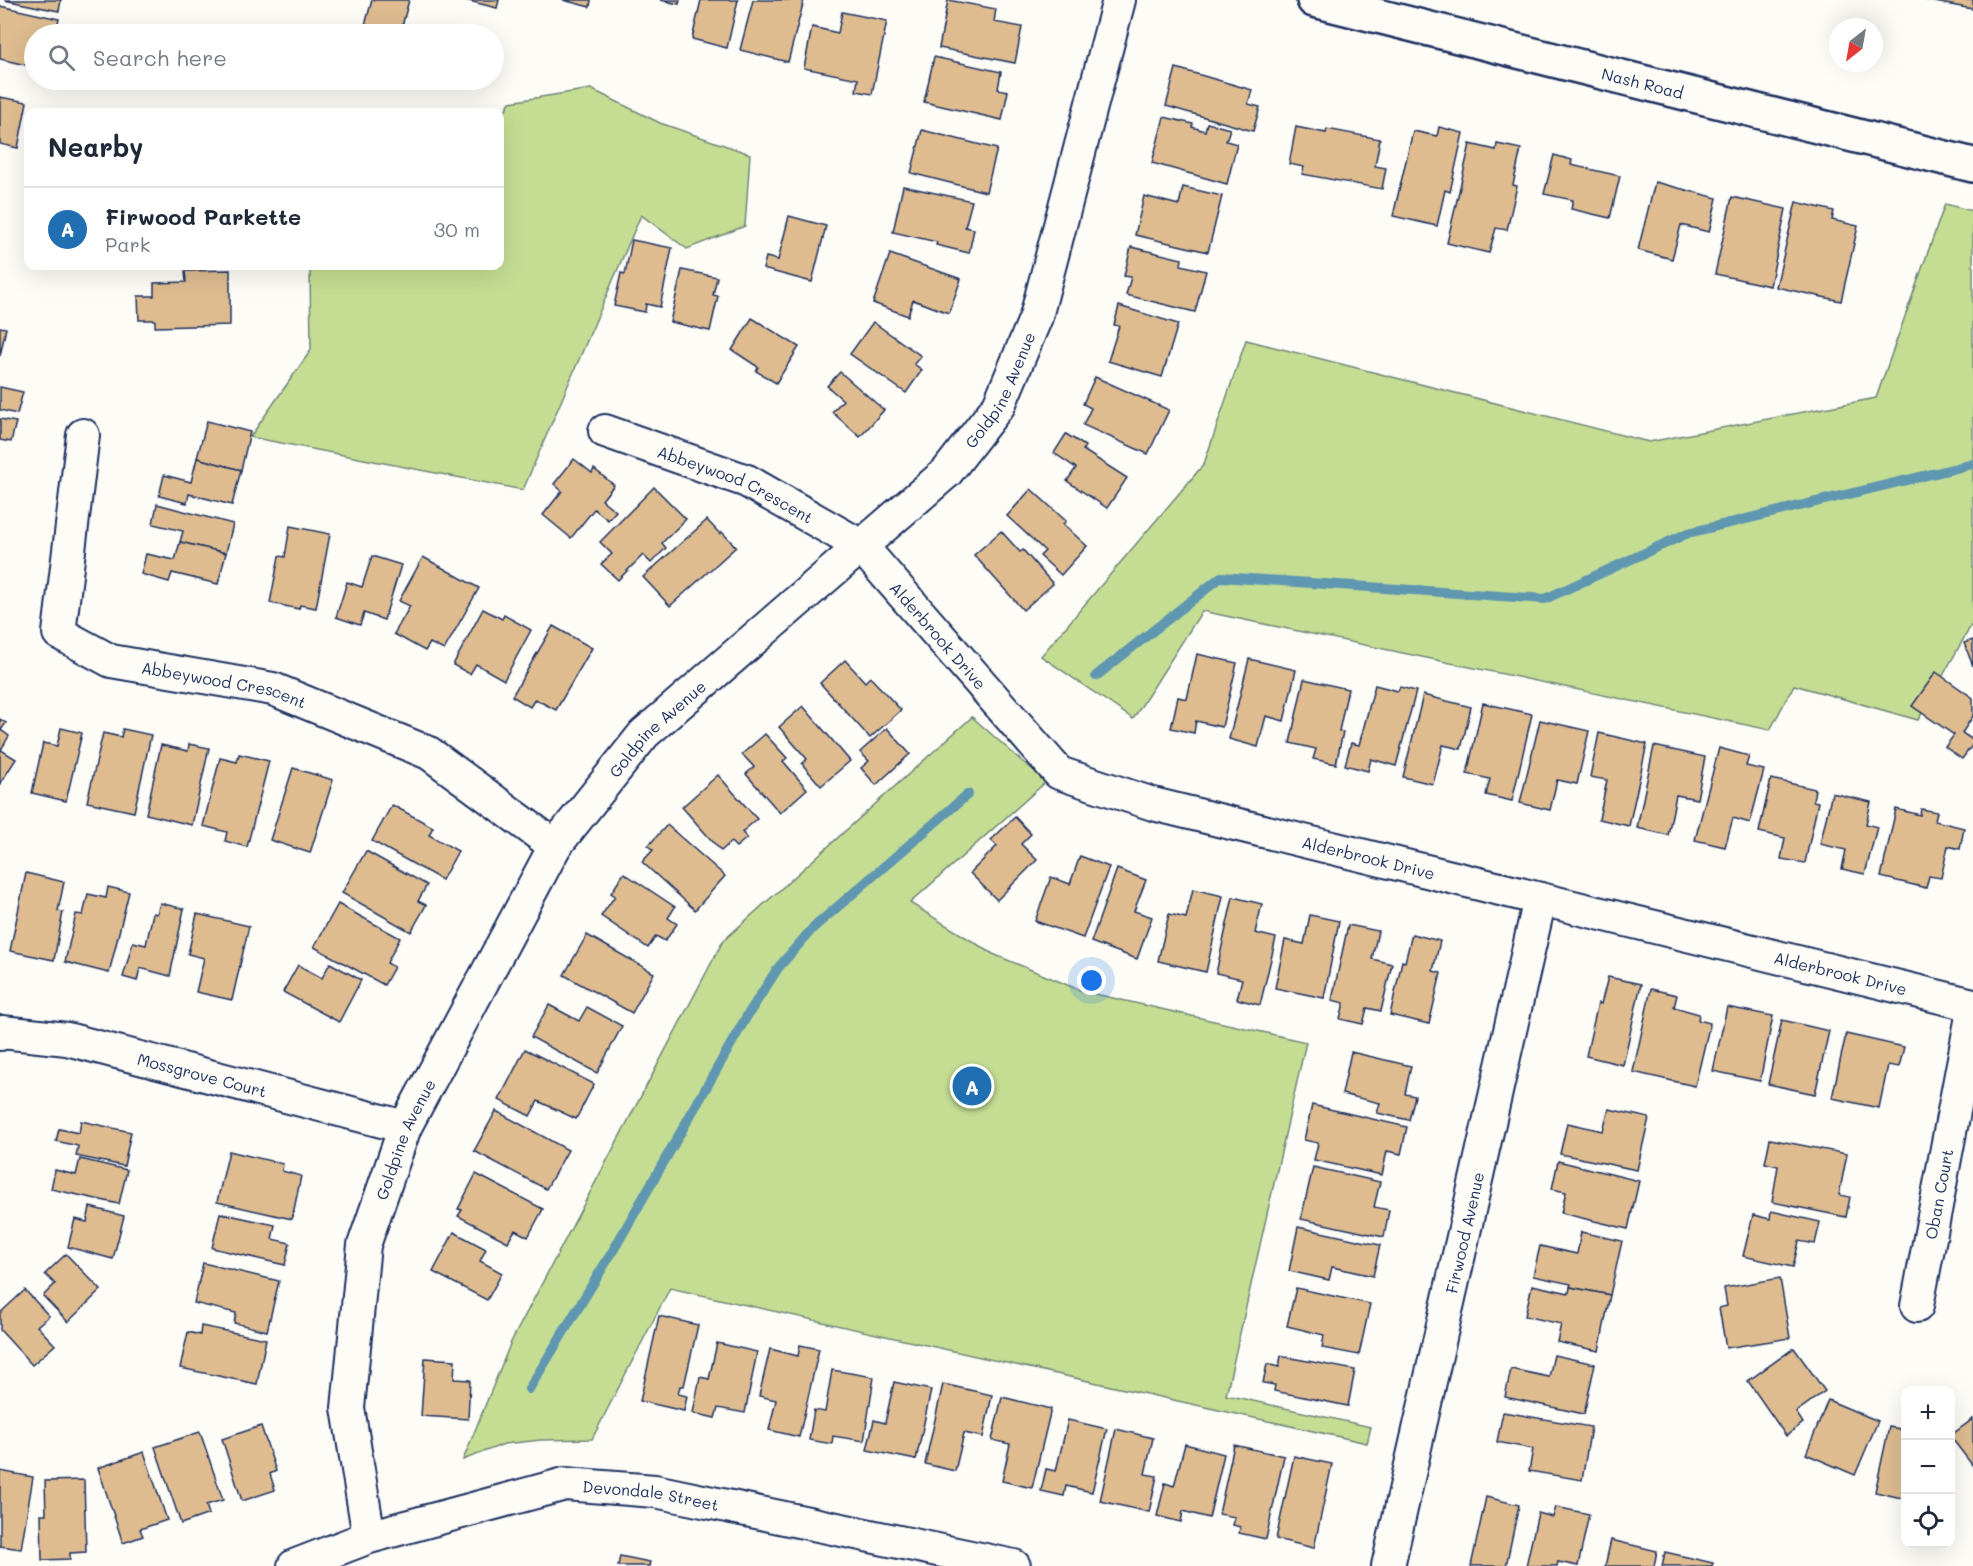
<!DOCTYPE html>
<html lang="en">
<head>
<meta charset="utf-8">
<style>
  :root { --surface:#fff; --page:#f2f2f3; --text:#1f2937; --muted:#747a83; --line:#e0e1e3; --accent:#1f6fb2 }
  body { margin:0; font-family:Mali,sans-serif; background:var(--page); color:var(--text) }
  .controls { position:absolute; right:18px; bottom:18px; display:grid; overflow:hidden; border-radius:12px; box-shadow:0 6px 24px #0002 }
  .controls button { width:54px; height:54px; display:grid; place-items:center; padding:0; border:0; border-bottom:2px solid var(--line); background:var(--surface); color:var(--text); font:30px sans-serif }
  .compass { position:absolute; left:1829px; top:18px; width:54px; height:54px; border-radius:50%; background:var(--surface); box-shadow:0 6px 24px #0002; rotate:211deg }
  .you { position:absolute; left:1092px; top:981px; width:21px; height:21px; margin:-15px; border:4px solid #fff; border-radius:50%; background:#1a73e8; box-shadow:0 0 0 9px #1a73e833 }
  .badge { display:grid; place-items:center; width:39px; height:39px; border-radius:50%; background:var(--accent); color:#fff; font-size:20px; font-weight:700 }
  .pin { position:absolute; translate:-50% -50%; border:3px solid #fff; box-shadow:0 2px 6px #0006 }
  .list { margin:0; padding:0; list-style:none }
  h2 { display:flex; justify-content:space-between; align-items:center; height:78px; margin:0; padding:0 24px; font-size:26px }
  h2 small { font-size:20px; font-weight:400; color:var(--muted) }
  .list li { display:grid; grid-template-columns:39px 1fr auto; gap:18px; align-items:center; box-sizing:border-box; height:84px; padding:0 24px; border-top:2px solid var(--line) }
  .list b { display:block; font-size:22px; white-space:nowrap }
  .list p { margin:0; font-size:20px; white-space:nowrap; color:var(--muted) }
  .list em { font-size:20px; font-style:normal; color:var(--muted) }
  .icon { flex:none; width:33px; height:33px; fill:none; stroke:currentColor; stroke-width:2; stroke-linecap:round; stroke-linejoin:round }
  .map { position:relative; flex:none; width:1973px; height:1566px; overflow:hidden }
  .search { position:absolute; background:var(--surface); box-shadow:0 6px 24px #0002; left:24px; top:24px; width:480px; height:66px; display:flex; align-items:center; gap:15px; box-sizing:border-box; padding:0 21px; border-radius:33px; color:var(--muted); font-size:22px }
  .panel { position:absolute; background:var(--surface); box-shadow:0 6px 24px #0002; left:24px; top:108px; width:480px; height:162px; border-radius:12px }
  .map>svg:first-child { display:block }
</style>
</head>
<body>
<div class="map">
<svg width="1973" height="1566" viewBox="0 0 1973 1566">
  <rect width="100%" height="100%" fill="#fdfcf7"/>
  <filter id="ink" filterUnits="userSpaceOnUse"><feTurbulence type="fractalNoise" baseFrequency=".0167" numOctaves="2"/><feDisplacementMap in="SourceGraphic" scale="12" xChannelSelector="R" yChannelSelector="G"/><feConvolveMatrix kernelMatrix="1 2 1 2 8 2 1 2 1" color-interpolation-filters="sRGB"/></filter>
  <g filter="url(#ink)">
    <g fill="#c5dd93" stroke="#708678" stroke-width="1.5">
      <path d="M591,89L660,123L750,154L745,226L687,249L641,215L523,490L250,437L311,350L310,266H500V119L510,102Z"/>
      <path d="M1945,204L1973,211V622L1918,720L1794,685L1770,730L1202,611L1133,719L1041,656L1204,464L1246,340L1649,442L1876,398Z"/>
      <path d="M972,717L1024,763L1048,780L910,903L993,954L1082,991L1306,1042L1226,1395L1371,1427L1367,1443L670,1288L592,1439L541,1440L504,1444L463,1460L511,1342L723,941Z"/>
    </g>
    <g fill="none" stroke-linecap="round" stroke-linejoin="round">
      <g stroke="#5f97b1" stroke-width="10">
        <path d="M1096,676L1221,577L1545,599L1688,533L1973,464"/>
        <path d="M529,1389L614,1249L747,1016L778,968L813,928L968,794"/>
      </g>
    </g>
    <g fill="#debc90" stroke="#1b2f5e" stroke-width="1.5">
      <path d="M4,0H61L59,11Z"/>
      <path d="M372,0H409L400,34L365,25Z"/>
      <path d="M465,0H499L497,8Z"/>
      <path d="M563,0H591L590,7Z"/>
      <path d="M660,0H680L679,4Z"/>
      <path d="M701,0H738L727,48L692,39Z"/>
      <path d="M753,0H804L788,62L740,50Z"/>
      <path d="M948,0L996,9L994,22L1022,27L1015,63L939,48Z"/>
      <path d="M1924,0H1973V9Z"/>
      <path d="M0,6L59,19L55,34H34V67L0,59Z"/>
      <path d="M842,12L887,21L872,94L856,91L858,79L804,68L812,27L838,33Z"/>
      <path d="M934,57L1001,72L998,89L1008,91L1002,120L924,102Z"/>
      <path d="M1176,68L1252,90L1248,104L1260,107L1253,131L1166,106Z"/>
      <path d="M0,97L27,102L18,148L0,144Z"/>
      <path d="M1164,117L1193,124L1192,127L1205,131L1207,123L1230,129L1226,141L1237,144L1227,184L1152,163Z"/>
      <path d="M1296,127L1326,133L1327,129L1380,139L1375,166L1386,168L1382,189L1302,174L1304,167L1289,164Z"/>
      <path d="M1439,127L1463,133L1450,192L1445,190L1437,226L1393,216L1413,131L1437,136Z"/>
      <path d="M922,130L997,149L986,192L911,173Z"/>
      <path d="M1470,144L1496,150L1497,144L1521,149L1513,185L1517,186L1507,230L1496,228L1489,253L1447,243Z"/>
      <path d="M1554,155L1572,160L1571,165L1620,176L1610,218L1571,209L1573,200L1544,194Z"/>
      <path d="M1655,182L1717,198L1709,232L1681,225L1672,259L1638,250Z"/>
      <path d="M903,186L972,201L965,227L974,229L969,253L936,245L937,242L893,232Z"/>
      <path d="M1183,187L1222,196L1208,252L1135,235L1144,196L1179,205Z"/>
      <path d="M1732,197L1786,209L1770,286L1715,274Z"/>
      <path d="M1796,202L1834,211L1832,220L1858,226L1841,301L1776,287Z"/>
      <path d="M789,216L826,226L812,282L763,269L766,257L778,260Z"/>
      <path d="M632,240L672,248L660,307L646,304L645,312L614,306L621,273L625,274Z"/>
      <path d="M1131,247L1182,259L1181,265L1206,271L1195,312L1126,295L1131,277L1124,276Z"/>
      <path d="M890,254L961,279L949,313L913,300L908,316L873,303Z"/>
      <path d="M230,270V325L155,327V320H139L138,296H154V283L186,282L185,271Z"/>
      <path d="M682,270L717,277L713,295L718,296L710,331L670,322Z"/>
      <path d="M1119,306L1178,324L1162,377L1108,361L1119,326L1114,325Z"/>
      <path d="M752,318L799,347L776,383L756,371L758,367L732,350Z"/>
      <path d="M873,322L921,356L914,364L922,370L906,393L850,354Z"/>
      <path d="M0,327L6,328L0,356Z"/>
      <path d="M840,372L884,410L860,437L832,412L843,400L827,386Z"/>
      <path d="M1095,377L1169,410L1148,454L1083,425L1091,408L1083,404Z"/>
      <path d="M0,387L23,392L17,414L0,410Z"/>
      <path d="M0,419L16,422L11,442L0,440Z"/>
      <path d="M207,421L250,432L241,470L197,458Z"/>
      <path d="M1066,434L1085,446L1083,450L1127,478L1107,508L1067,481L1076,468L1054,453Z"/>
      <path d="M197,458L241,470L232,505L189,494L187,503L159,496L164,475L191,482Z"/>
      <path d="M574,459L592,473L594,469L614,485L602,500L616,511L608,520L594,509L571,538L543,515L562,491L554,484Z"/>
      <path d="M654,487L686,519L662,543L666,548L651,563L643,555L618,580L601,564L612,554L600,542Z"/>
      <path d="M1031,489L1066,521L1063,524L1087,546L1061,575L1040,556L1045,551L1007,516Z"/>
      <path d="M157,504L233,524L226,553L180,542L183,531L153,524Z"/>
      <path d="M707,520L720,534L722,532L736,547L670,606L643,577Z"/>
      <path d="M290,526L330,534L316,608L300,605L299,609L270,603L279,556L285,557Z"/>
      <path d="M1001,531L1020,552L1023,550L1053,584L1023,610L974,555Z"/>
      <path d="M180,542L226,553L218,584L172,573L169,582L141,574L146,554L175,560Z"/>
      <path d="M372,556L401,565L384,620L364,613L360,625L336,617L347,582L362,587Z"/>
      <path d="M423,557L479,588L444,650L430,643L425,651L394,634L410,606L399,601Z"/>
      <path d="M483,609L502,619L504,615L531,630L504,680L476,664L470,674L453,665Z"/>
      <path d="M553,626L592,648L556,710L535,699L530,707L512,696Z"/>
      <path d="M1973,640V666L1964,643Z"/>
      <path d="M1197,654L1237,663L1222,727L1196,721L1194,733L1171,728L1178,697L1187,699Z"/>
      <path d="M1249,659L1296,670L1284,721L1266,716L1258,747L1229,739Z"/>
      <path d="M845,660L865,682L870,677L901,710L870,738L820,683Z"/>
      <path d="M1936,672L1973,698V716L1962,733L1973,740V744L1962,759L1945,747L1954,735L1912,706Z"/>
      <path d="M1304,679L1348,689L1339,731L1343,732L1336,764L1313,759L1316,749L1290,743Z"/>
      <path d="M1375,685L1398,691L1400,687L1416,691L1396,766L1371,759L1368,771L1345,765L1351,743L1359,745Z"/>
      <path d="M1423,695L1471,707L1461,749L1443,745L1433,784L1403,777Z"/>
      <path d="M1483,703L1532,714L1512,801L1486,795L1490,779L1467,774Z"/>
      <path d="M803,706L850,761L821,786L802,764L807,759L779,727Z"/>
      <path d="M0,719L6,723L1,730L9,736L1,750L16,759L0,784Z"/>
      <path d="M1540,720L1589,731L1577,784L1557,780L1550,810L1520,803Z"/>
      <path d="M61,728L82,733L66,801L32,793L43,743L57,746Z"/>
      <path d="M887,728L910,754L876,785L861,768L869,761L860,752Z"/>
      <path d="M123,729L151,735L134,812L87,802L103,733L121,737Z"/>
      <path d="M1599,733L1647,744L1629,826L1599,819L1607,780L1590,777Z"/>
      <path d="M765,734L787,758L783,761L807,789L780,813L746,774L754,767L742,754Z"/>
      <path d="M189,744L209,748L192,825L146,814L161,745L188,751Z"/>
      <path d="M1654,746L1705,757L1697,799L1676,795L1668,835L1637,828Z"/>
      <path d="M1719,748L1749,756L1746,766L1764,770L1750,823L1733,818L1725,847L1695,840Z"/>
      <path d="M239,754L269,761L247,847L225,841L227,832L203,826L220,758L237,762Z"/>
      <path d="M293,768L333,780L310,853L270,840Z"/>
      <path d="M718,775L757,819L742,832L747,838L736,847L731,842L721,851L682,807Z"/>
      <path d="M1771,779L1815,789L1813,801L1818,802L1805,863L1781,859L1785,838L1759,832Z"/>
      <path d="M1832,793L1871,802L1866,824L1877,827L1865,874L1842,869L1846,850L1820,844Z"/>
      <path d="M392,805L433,827L429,835L458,851L442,880L372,841Z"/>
      <path d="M1896,809L1920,815L1921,809L1937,812L1935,821L1964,828L1960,849L1948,846L1941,878L1929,876L1926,888L1881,877Z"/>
      <path d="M1015,817L1031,834L1021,844L1037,860L997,900L970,873L997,846L991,840Z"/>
      <path d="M667,825L725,876L695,910L642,862L653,850L648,846Z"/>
      <path d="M366,851L427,885L418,901L426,905L411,932L342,893Z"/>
      <path d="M1080,856L1109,867L1083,938L1035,921L1051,877L1070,884Z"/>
      <path d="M1117,869L1146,880L1134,911L1152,917L1137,959L1091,942Z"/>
      <path d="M26,873L64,882L58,911L63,912L54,960L10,951Z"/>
      <path d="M624,873L675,907L668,918L677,924L665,941L656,936L648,948L601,916L615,896L611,893Z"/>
      <path d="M108,887L129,892L109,973L65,962L76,914L83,915L88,894L106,898Z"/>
      <path d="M1193,889L1223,896L1206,972L1158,961L1169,914L1186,918Z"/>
      <path d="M1233,897L1262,904L1255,933L1276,938L1260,1005L1237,999L1242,979L1216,973Z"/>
      <path d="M160,903L184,909L170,976L140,968L137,981L123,977L133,942L146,945L153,913L157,914Z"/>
      <path d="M338,904L400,938L387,963L394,967L384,985L314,947Z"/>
      <path d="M197,914L249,926L232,1000L196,992L204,958L188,954Z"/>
      <path d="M1310,915L1339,921L1324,998L1275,988L1285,940L1304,944Z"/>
      <path d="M1348,925L1378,931L1372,959L1392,964L1381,1011L1367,1008L1363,1024L1340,1019L1344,1003L1332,1000Z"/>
      <path d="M1412,934L1440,941L1433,971L1441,973L1429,1024L1390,1015L1402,961L1405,962Z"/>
      <path d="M587,935L654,973L632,1013L564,975Z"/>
      <path d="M330,963L361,980L339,1022L283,992L298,965L322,978Z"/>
      <path d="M1608,977L1641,984L1623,1065L1586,1056L1598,1003L1601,1004Z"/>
      <path d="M1651,989L1677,995L1674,1007L1699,1014L1698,1020L1710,1023L1695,1086L1633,1072Z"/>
      <path d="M549,1005L579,1021L587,1007L622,1026L597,1073L531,1037Z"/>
      <path d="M1727,1007L1773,1016L1760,1081L1713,1071Z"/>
      <path d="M1782,1020L1829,1031L1815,1094L1768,1084Z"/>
      <path d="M1846,1034L1904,1047L1899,1067L1888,1065L1879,1108L1832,1098Z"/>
      <path d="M525,1049L594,1084L576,1119L538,1101L530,1116L499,1100Z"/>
      <path d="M1351,1052L1411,1066L1405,1094L1415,1096L1409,1120L1377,1113L1380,1103L1342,1094Z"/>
      <path d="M1312,1105L1407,1127L1401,1154L1387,1151L1382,1175L1314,1160L1318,1143L1304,1140Z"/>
      <path d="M1609,1109L1649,1118L1637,1170L1560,1154L1567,1123L1603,1131Z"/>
      <path d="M496,1111L568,1150L546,1189L474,1151Z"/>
      <path d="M81,1121L131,1132L124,1166L76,1156L78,1146L56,1141L59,1129L79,1133Z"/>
      <path d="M1770,1139L1847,1154L1839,1195L1850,1197L1846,1217L1772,1202L1778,1166L1765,1163Z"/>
      <path d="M229,1151L283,1164L282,1171L301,1176L292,1219L217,1202Z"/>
      <path d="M80,1159L127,1170L119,1204L51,1189L55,1170L76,1175Z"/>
      <path d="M1558,1161L1639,1181L1628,1229L1561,1213L1566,1192L1552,1189Z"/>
      <path d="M1313,1167L1380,1182L1374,1207L1389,1210L1384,1237L1301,1219Z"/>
      <path d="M476,1174L543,1209L528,1237L515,1230L508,1242L458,1216L462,1210L458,1209Z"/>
      <path d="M90,1207L124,1216L113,1259L68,1247L75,1219L87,1222Z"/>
      <path d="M1771,1211L1820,1222L1815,1244L1799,1241L1793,1267L1743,1256L1753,1215L1770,1219Z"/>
      <path d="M220,1213L275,1225L272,1239L290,1243L285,1265L212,1248Z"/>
      <path d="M1298,1227L1380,1245L1373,1276L1332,1267L1329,1280L1289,1271Z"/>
      <path d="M454,1232L486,1249L480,1261L502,1273L487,1300L433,1272Z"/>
      <path d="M1581,1232L1622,1241L1610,1295L1570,1287L1571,1284L1533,1276L1540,1246L1577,1254Z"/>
      <path d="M66,1254L101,1290L68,1322L43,1296L55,1284L45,1274Z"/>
      <path d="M203,1263L279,1281L267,1331L234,1323L236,1313L194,1303Z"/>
      <path d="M1780,1278L1790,1338L1726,1348L1719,1308L1727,1306L1724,1288Z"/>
      <path d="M1532,1285L1569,1293L1570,1287L1610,1295L1599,1351L1557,1342L1561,1324L1525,1316Z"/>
      <path d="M1296,1288L1370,1304L1359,1355L1322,1348L1324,1335L1287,1326Z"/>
      <path d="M25,1290L49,1316L37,1326L55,1345L32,1365L0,1330V1313Z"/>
      <path d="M659,1316L698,1325L684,1386H680L678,1394L687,1396L684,1411L640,1401Z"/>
      <path d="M201,1326L266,1339L257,1384L180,1368L188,1332L200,1335Z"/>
      <path d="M717,1343L757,1352L745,1413L718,1408L715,1418L693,1413L700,1377L709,1379Z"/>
      <path d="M800,1345L819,1349L799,1437L769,1430L776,1400L759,1396L770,1349L798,1356Z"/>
      <path d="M1794,1348L1825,1391L1796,1412L1803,1423L1786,1436L1748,1381Z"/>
      <path d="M1554,1355L1595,1364L1584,1414L1505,1397L1511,1369L1549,1377Z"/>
      <path d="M1281,1356L1355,1370L1348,1406L1274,1391L1275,1385L1263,1383L1267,1364L1279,1367Z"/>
      <path d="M425,1358L455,1360L454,1379L470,1380L468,1419L421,1416Z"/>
      <path d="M832,1370L874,1377L864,1441L833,1436L832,1444L809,1440L814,1410L825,1412Z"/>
      <path d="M894,1382L931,1390L916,1460L867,1450L874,1420L885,1423Z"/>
      <path d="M943,1384L992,1395L983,1437L964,1433L955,1471L925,1464Z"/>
      <path d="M1002,1397L1051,1409L1032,1488L1002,1481L1010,1444L992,1440Z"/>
      <path d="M1828,1400L1878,1421L1855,1475L1806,1454Z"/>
      <path d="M1503,1412L1591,1427L1582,1480L1529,1471L1533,1449L1497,1442Z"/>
      <path d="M1973,1419V1466L1950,1436Z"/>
      <path d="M1068,1420L1107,1429L1092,1492L1066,1486L1064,1496L1041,1491L1046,1469L1056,1471Z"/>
      <path d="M261,1426L276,1471L270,1474L275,1490L242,1501L222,1439Z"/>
      <path d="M1889,1427L1906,1430V1499L1875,1492Z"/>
      <path d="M1116,1429L1153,1438L1145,1474L1157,1476L1149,1512L1100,1501Z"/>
      <path d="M200,1432L223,1500L206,1505L209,1514L181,1524L155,1447Z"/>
      <path d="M1185,1444L1224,1454L1209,1518L1183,1511L1181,1522L1157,1516L1165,1483L1174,1486Z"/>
      <path d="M1234,1445L1284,1456L1266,1539L1239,1533L1240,1527L1233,1525L1235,1517L1219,1514Z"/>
      <path d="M144,1452L167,1520L140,1529L143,1536L123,1543L98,1468Z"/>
      <path d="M1294,1456L1332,1464L1314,1548L1276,1539Z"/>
      <path d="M0,1471L33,1477L21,1549L0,1546Z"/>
      <path d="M84,1480L86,1552L70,1553V1559L42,1560L41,1514H46L45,1481Z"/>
      <path d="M1486,1497L1519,1505L1506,1566H1471Z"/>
      <path d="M1556,1507L1589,1514L1578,1566L1558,1562L1557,1566H1526L1538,1513L1553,1517Z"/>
      <path d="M1611,1540L1657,1551L1654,1566H1605Z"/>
      <path d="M1665,1552L1713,1563L1712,1566H1662Z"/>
      <path d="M620,1556L650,1562L649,1566H618Z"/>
    </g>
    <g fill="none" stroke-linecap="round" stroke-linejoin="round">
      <g stroke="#1b2f5e" stroke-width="36">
        <g id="street">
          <path id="s1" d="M605,431L747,481L861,546L1059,773L1153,804L1973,1005"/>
          <path id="s2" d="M83,435L59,633L111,661L273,689L429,753L555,846"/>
          <path id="s3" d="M0,1034L2,1032L67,1039L405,1127"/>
          <path id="s4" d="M1917,1306L1973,1011"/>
          <path id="s5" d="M369,1537L348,1408L364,1245L405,1127L555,846L644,734L947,472L999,405L1036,317L1119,0"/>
          <path id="s6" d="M294,1566L369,1537L565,1484L655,1491L1014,1566"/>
          <path id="s7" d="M1388,1566L1540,899"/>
        </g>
      </g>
      <g stroke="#1b2f5e" stroke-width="38">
        <g id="secondary">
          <path id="s8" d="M1314,0L1973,165"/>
        </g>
      </g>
      <use href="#street" stroke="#fdfcf7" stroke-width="32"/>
      <use href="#secondary" stroke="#fdfcf7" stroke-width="33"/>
    </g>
  </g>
  <g text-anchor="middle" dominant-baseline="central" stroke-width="4.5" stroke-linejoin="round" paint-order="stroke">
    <g font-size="16" fill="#1b2f5e" stroke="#fdfcf7">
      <text stroke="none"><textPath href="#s8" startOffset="339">Nash Road</textPath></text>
      <text stroke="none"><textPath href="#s5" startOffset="1380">Goldpine Avenue</textPath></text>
      <text stroke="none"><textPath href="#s1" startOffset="141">Abbeywood Crescent</textPath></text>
      <text stroke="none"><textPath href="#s1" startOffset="400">Alderbrook Drive</textPath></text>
      <text stroke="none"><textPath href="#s2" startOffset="374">Abbeywood Crescent</textPath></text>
      <text stroke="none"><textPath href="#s5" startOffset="894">Goldpine Avenue</textPath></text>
      <text stroke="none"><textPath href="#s1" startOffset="904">Alderbrook Drive</textPath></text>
      <text stroke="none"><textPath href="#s1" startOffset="1390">Alderbrook Drive</textPath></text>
      <text stroke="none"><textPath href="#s3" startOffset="208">Mossgrove Court</textPath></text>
      <text stroke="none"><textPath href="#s5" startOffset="408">Goldpine Avenue</textPath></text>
      <text stroke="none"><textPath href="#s4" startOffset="114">Oban Court</textPath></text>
      <text stroke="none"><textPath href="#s7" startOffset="342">Firwood Avenue</textPath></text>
      <text stroke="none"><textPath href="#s6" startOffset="370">Devondale Street</textPath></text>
    </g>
  </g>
</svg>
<div class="controls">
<button>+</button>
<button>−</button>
<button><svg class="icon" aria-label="locate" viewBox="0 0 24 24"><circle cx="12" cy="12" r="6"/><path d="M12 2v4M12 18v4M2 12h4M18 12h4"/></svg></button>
</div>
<svg class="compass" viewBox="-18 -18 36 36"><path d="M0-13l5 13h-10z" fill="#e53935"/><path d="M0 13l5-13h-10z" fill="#747a83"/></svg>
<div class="you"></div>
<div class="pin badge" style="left:972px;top:1086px">A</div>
<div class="search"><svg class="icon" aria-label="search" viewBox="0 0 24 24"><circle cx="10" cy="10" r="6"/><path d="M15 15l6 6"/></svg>Search here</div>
<section class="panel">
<h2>Nearby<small></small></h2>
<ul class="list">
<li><span class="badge">A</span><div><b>Firwood Parkette</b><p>Park</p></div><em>30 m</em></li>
</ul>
</section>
</div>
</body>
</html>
